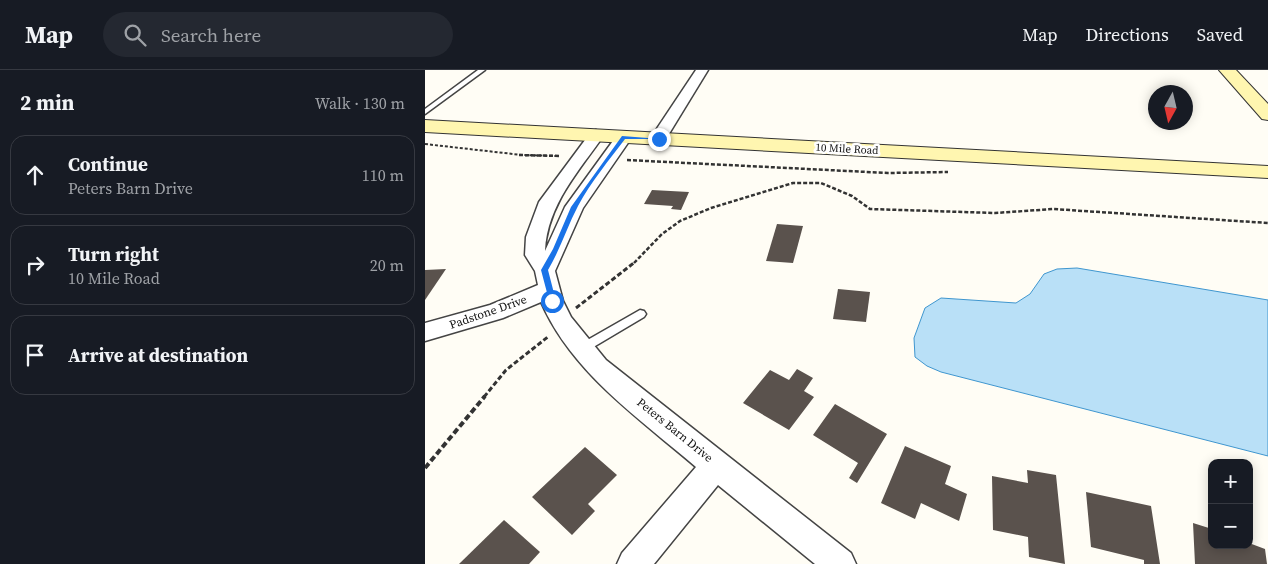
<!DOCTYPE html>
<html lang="en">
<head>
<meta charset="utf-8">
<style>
  :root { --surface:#171b24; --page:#242831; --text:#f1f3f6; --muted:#9ea1a6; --line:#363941 }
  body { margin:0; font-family:"Source Serif 4",serif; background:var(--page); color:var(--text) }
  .controls { position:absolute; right:15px; bottom:15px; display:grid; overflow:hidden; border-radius:10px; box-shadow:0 2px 12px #0003 }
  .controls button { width:45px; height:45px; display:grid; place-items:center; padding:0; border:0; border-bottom:1px solid var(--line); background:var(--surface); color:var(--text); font:25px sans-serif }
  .compass { position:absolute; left:723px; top:15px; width:45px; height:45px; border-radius:50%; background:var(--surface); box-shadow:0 2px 12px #0003; rotate:188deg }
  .stop { position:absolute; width:15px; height:15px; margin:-11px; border:4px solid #1a73e8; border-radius:50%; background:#fff }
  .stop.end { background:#1a73e8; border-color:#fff; box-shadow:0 1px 5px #0008 }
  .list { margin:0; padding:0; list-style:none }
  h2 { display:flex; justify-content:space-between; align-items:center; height:65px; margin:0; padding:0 20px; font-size:21px }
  h2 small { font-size:16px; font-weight:400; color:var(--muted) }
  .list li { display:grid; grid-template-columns:32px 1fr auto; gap:15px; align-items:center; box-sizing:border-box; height:80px; margin:0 10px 10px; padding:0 10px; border:1px solid var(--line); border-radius:15px }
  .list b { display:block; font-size:19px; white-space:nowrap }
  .list p { margin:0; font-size:16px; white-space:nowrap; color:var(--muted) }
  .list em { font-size:16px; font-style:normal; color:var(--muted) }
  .icon { flex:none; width:28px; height:28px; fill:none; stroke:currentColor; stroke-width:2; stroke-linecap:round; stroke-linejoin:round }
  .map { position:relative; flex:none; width:843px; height:494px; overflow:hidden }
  header { display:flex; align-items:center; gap:30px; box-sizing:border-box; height:70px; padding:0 25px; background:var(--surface); border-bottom:1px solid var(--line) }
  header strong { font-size:24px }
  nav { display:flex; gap:28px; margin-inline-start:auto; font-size:18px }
  .search { width:350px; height:45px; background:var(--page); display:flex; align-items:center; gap:12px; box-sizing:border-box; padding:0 18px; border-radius:28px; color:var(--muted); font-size:19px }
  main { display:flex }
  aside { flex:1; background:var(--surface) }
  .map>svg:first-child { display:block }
</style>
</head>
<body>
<header>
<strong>Map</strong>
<div class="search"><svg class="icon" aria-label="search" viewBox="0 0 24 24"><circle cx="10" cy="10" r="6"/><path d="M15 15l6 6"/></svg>Search here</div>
<nav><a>Map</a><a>Directions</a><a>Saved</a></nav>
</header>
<main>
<aside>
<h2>2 min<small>Walk · 130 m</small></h2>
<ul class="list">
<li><svg class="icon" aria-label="ahead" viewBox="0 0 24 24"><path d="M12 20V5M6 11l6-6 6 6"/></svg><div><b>Continue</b><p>Peters Barn Drive</p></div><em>110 m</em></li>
<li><svg class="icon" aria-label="right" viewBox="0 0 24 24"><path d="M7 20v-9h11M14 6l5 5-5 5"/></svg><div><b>Turn right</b><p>10 Mile Road</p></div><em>20 m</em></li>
<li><svg class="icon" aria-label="arrive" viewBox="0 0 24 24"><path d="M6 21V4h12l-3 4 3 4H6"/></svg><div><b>Arrive at destination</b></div></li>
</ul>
</aside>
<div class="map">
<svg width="843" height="494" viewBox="0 0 843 494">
  <rect width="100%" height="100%" fill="#fffdf5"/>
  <path fill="#b9e0f7" stroke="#3f96cf" d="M652,198L843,230V386L516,302L502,296L490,287L489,268L500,238L516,228L591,233L605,224L619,204L632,199Z"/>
  <g fill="#5a524d">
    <path d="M227,120L264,122L256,140L246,139L248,136L219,134Z"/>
    <path d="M352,154L378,156L368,193L341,191Z"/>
    <path d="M21,199L0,230V200Z"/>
    <path d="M413,219L445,222L441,252L408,249Z"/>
    <path d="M372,299L388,308L379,321L389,327L364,360L318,333L345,300L364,310Z"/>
    <path d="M410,334L462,364L432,413L424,408L433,393L388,365Z"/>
    <path d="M480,376L526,396L520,414L542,424L534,451L496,433L490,449L456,433Z"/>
    <path d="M160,377L192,405L163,434L170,441L147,465L107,427Z"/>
    <path d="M602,400L631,405L640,494L604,487L603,467L568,460L567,406L603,413Z"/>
    <path d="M661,422L726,436L735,494H719V490L666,477Z"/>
    <path d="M79,450L115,482L104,494H34Z"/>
    <path d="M768,453L787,459V475H824V473L840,479L842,494H770Z"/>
  </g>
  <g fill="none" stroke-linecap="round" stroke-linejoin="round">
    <g stroke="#444" stroke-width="3">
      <g id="lane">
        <path d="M53,0H60L0,44V39Z"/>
        <path d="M215,240L219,241L221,244L219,247L160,282L156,284L152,282L150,279L152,276Z"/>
      </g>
    </g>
    <g stroke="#444" stroke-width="3">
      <g id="street">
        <path d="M271,0H283L239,72H227L225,69Z"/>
        <path d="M171,60L179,65C154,101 122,135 120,181L140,137L193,64H205L207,67L158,138L130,201L138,231L146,247L181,290L426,483L431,494H390L293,415L229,494H192L197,483L271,397C214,348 147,303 116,232L78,248L0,271V253L65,235L113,215L110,201L100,185L101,167L114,132L166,62Z"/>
      </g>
    </g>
    <g stroke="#333" stroke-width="2">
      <g id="secondary">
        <path d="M794,0H811L843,34V50L837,49Z"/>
        <path d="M0,50L843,96V108L0,62Z"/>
      </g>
    </g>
    <path stroke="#333" stroke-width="2" stroke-dasharray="3 2" stroke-linecap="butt" d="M0,74L97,85L133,86"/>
    <g stroke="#333" stroke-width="2.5" stroke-dasharray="4 2" stroke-linecap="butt">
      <path d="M94,85L136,86"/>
      <path d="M202,90L463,103L523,102"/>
      <path d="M209,193L237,164L255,151L286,138L368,113H396L427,126L445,139L570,143L628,139L843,153"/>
    </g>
    <g stroke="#333" stroke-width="3" stroke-dasharray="5 2.5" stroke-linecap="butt">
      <path d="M151,238L210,192"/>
      <path d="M59,327L81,300L124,266"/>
    </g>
    <path stroke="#333" stroke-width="4" stroke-dasharray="6 3" stroke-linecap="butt" d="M0,398L60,326"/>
    <use href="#lane" fill="#fff" fill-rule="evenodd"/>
    <use href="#street" fill="#fff" fill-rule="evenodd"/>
    <use href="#secondary" fill="#fff6b0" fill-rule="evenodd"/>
  </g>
  <path fill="#1a73e8" d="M197,66L236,69H200C184,90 166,112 153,136C142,157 135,180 123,200L131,231L125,234L116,200L128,179L146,137Z"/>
  <g text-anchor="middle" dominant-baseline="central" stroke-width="5" stroke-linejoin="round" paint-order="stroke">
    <g font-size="11" fill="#111" stroke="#fff">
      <text transform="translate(422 79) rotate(3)">10 Mile Road</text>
    </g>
    <g font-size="12" fill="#111" stroke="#fff">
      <text transform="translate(63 242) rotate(-19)">Padstone Drive</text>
      <text transform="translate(250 360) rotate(39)">Peters Barn Drive</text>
    </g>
  </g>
</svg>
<div class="controls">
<button>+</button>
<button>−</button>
</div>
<svg class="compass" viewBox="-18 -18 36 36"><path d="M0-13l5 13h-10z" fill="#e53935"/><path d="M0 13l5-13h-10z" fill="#9ea1a6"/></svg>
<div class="stop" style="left:127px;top:231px"></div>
<div class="stop end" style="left:234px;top:69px"></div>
</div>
</main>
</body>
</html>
